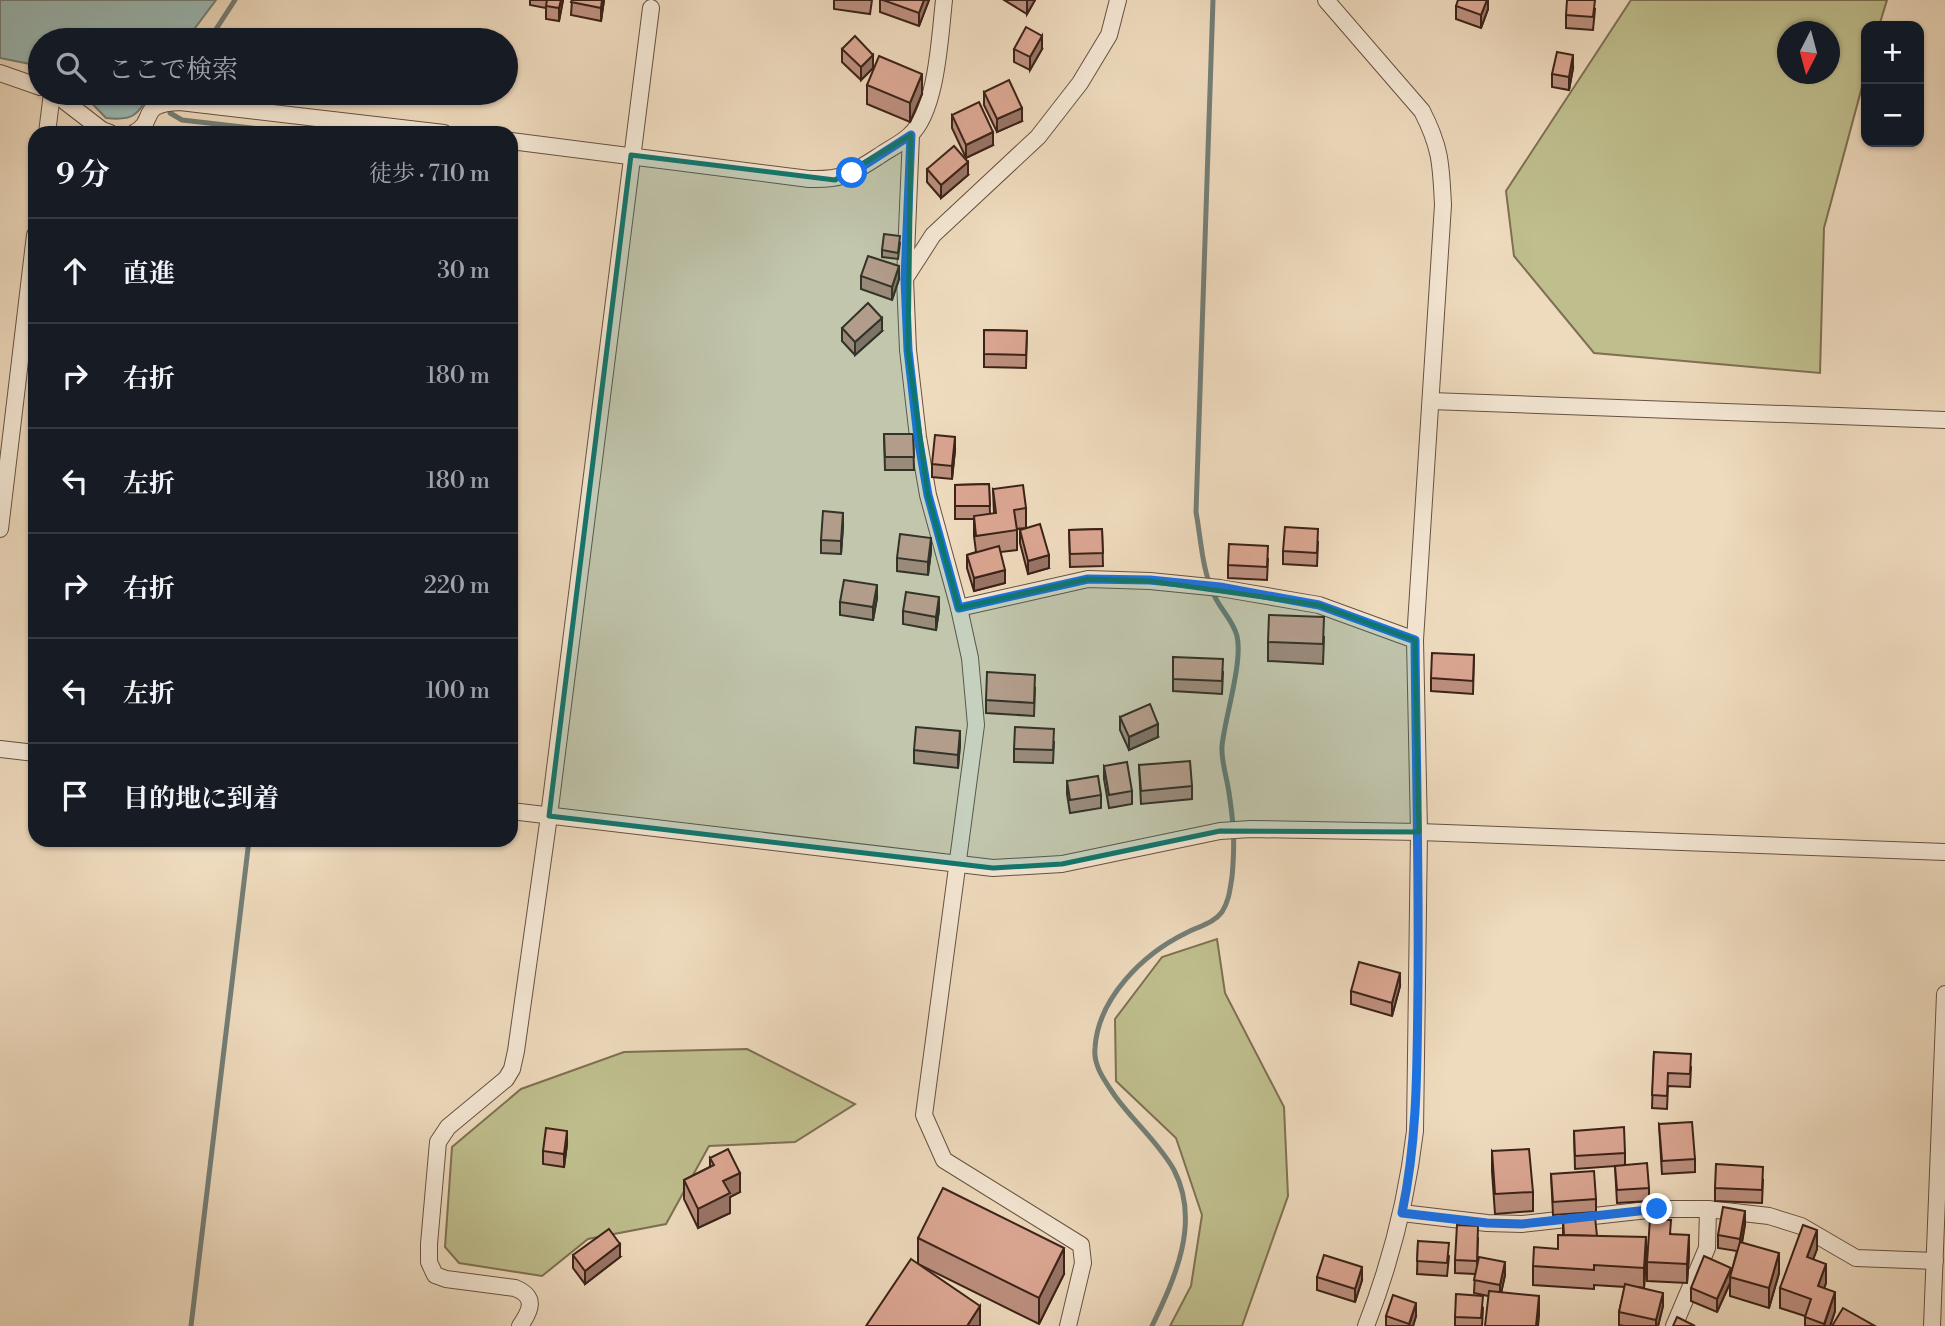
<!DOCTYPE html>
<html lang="ja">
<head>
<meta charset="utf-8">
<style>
  :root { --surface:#171b24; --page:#242831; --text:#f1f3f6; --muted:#9ea1a6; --line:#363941 }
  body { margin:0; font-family:"Libre Bodoni","Noto Serif JP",serif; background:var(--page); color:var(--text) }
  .controls { position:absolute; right:21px; top:21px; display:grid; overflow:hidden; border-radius:14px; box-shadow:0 2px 5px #0004 }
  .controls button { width:63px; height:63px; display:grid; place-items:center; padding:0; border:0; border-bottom:2px solid var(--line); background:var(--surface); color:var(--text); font:35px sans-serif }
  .compass { position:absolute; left:1777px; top:21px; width:63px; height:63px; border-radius:50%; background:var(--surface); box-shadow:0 2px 5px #0004; rotate:186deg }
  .stop { position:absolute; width:21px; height:21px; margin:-16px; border:5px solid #1a73e8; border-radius:50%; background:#fff }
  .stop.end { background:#1a73e8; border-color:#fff; box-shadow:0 2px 7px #0008 }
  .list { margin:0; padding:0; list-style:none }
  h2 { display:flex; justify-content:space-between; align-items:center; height:91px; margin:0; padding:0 28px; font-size:30px }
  h2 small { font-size:23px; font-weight:400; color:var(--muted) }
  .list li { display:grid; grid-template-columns:46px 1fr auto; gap:21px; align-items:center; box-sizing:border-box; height:105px; padding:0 28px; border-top:2px solid var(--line) }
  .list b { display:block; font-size:26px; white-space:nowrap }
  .list em { font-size:23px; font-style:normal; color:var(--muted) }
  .icon { flex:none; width:38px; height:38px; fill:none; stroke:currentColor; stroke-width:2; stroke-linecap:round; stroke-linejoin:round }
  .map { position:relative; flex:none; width:1945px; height:1326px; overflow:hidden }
  .search { position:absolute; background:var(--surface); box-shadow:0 2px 5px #0004; left:28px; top:28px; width:490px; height:77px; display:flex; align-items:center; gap:18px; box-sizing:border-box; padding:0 24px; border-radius:38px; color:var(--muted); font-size:26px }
  .panel { position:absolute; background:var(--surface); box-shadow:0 2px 5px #0004; left:28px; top:126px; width:490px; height:721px; border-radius:21px }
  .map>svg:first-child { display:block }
</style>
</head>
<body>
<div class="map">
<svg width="1945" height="1326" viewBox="0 0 1945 1326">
  <rect width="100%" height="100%" fill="#eedabd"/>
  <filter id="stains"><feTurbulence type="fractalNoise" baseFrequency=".00286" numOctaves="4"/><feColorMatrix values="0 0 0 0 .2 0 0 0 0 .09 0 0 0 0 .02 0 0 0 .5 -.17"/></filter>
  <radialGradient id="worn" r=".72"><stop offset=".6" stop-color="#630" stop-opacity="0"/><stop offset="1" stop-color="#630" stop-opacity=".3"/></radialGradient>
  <g fill="#bfbe8d" stroke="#7e7052" stroke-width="2" fill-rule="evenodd">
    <path d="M1631,0H1887L1879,26H1866V72L1824,228L1820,373L1594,353L1514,256L1506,191ZM1787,32H1829V74H1787Z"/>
    <path d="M1217,939L1225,993L1284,1107L1288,1196L1242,1326H1170L1191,1286L1202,1215L1176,1138L1116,1081L1115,1019L1162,957Z"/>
    <path d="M747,1049L855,1104L795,1142L709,1146L666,1224L588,1239L542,1276L459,1263L445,1247L452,1147L521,1089L624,1052Z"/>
  </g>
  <g fill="#9abab5" stroke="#747e76" stroke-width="2">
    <path d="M0,0H216L186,40H40V66L0,58Z"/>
    <path d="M82,93H150C138,116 132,121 106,118Z"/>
  </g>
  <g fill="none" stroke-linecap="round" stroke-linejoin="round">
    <g stroke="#747e76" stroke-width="5">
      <path d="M209,40L235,0"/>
      <path d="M173,93L170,113L182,120L295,133"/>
      <path d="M191,1326L249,840"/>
      <path d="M1152,1326C1175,1278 1201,1222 1174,1170C1159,1143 1133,1121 1115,1096C1105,1081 1093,1066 1095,1048C1098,998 1143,954 1186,933C1199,926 1213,924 1222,912C1229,901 1230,889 1232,877C1235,844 1234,825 1229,793C1227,778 1221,761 1222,746C1225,717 1243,662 1237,636C1233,620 1220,609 1214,595C1202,570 1201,539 1196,512L1213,0"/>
    </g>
    <g stroke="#685141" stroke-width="18">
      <g id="minor">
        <path d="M1326,0L1422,111C1441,148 1441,165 1443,205L1415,640L1419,832L1415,1131C1407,1199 1391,1262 1366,1326"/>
        <path d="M0,73L40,87"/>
        <path d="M54,93L102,130L110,133"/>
        <path d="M47,133L52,93"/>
        <path d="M134,133C158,120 136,104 180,102L444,133"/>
        <path d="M911,135L905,279L908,350L918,437L928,495L959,608L970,658L976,725L924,1115L944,1160L1081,1245L1083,1263L1068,1326"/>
        <path d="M511,141L809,179C843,180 851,174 879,156C889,149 902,143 910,135C937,111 940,35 944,0"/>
        <path d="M906,277L933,235L1038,137L1080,83L1109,35L1118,0"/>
        <path d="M1431,401L1945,420"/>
        <path d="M0,529L35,235"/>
        <path d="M959,608L1088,579L1150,581L1220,588L1319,605L1415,640"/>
        <path d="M0,749L35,753"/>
        <path d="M511,811L993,868L1062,864L1220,831L1251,829L1419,832L1945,852"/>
        <path d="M1402,1213L1487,1223L1522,1224L1657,1209H1708L1769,1216L1801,1226L1856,1258L1935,1261"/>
        <path d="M520,1326C531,1310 537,1297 515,1288L446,1279L435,1275L429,1262V1244L438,1142L448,1127L506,1079L512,1069L516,1051L549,816L651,8"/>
        <path d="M1674,1326L1707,1248L1708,1209"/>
        <path d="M1932,1326L1945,994"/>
      </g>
    </g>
    <use href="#minor" stroke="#f4e7d4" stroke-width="16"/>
  </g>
  <g fill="#bc8f7e" stroke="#3c2318" stroke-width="2">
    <path d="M530,0H563L559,21L546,19V8L530,5Z"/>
    <path d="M572,0H604L601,21L571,15Z"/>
    <path d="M834,0H872L870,14L834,9Z"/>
    <path d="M880,0H929L919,26L880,12Z"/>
    <path d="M1004,0H1035L1027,14Z"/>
    <path d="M1488,0V9L1481,28L1456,19V6Z"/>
    <path d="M1595,9L1593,30L1566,28V15Z"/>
    <path d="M842,49L873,68L861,80L842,62Z"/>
    <path d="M1014,49H1042L1030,70L1014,62Z"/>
    <path d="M1573,68L1569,90L1552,87V74Z"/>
    <path d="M867,85L922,94L910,122L867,104Z"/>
    <path d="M984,92L1022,121L997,132L984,105Z"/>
    <path d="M952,115L993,145L966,158L952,128Z"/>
    <path d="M927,169L968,175L941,198L927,182Z"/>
    <path d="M900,243L898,259L882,257V250Z"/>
    <path d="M861,276L899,279L892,300L861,289Z"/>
    <path d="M842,328L882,331L855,355L842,341Z"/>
    <path d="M984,330L1027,331L1026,368L984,367Z"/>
    <path d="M884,434H913L914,470H885Z"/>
    <path d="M955,450L952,479L932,477V464Z"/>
    <path d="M989,484L990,514H994L993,489L1026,508V528L1017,529V550L1000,552L1005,583L974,591L967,568V555L976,552L974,536V519H955V485Z"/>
    <path d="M843,526L841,554L821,553V540Z"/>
    <path d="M1102,529L1103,566L1070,567L1069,530Z"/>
    <path d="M1020,530L1049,568L1028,574L1020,543Z"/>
    <path d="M1318,542L1317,566L1283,564V551Z"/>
    <path d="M931,551L928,575L897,571V558Z"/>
    <path d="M1268,559L1267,580L1228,578V565Z"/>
    <path d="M877,598L873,620L840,615V602Z"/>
    <path d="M939,610L936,630L903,624V611Z"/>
    <path d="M1324,637L1323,664L1268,661V642Z"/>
    <path d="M1474,655L1473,694L1431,691V678Z"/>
    <path d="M1173,657L1223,672L1222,694L1173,691Z"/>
    <path d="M1035,688L1034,716L986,713V700Z"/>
    <path d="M1120,717L1158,737L1129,750L1120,730Z"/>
    <path d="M1054,742L1053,763L1014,762V749Z"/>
    <path d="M960,744L958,768L914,763V750Z"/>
    <path d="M1139,765L1192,786V799L1141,804Z"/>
    <path d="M1104,766L1132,791V804L1109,808L1104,779Z"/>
    <path d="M1067,781L1101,795V808L1070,813L1067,794Z"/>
    <path d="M1400,986L1392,1016L1351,1004V991Z"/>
    <path d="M1654,1052L1691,1067L1690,1087L1668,1086L1667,1109L1652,1108Z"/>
    <path d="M1659,1124L1695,1159V1172L1662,1174Z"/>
    <path d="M1574,1131L1625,1153V1165L1649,1188V1201L1617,1203L1615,1166L1575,1169Z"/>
    <path d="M567,1144L564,1167L543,1164V1151Z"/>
    <path d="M1492,1151L1533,1192V1211L1495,1214L1492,1171Z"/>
    <path d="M710,1158L740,1192L730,1197V1213L698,1228L684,1199V1180L710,1167Z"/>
    <path d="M1551,1174L1596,1199V1212L1553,1215Z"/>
    <path d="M1763,1180L1762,1203L1715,1201V1188Z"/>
    <path d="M1563,1219L1597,1236L1646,1256L1644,1288L1638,1287L1663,1306L1658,1326H1624L1619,1325V1312L1625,1287L1594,1285V1289L1533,1285V1266L1558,1249L1563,1235Z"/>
    <path d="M1745,1224L1742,1243L1779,1273L1769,1308L1730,1296V1283L1717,1312L1691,1301V1288L1731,1274L1737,1251L1718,1248V1235Z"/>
    <path d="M1671,1234L1689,1254L1687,1283L1647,1281V1262Z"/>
    <path d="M918,1238L1064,1274L1039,1324L918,1264L980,1326L918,1264Z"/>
    <path d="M1478,1239L1477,1264L1505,1275L1501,1293L1539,1316L1488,1296L1474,1293L1475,1274L1455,1273V1260Z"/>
    <path d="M1418,1241L1449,1256L1447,1276L1417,1274Z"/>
    <path d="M1817,1249L1813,1259L1826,1283L1824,1288L1835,1311L1830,1326H1805V1316L1780,1308V1288Z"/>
    <path d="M573,1255L620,1257L585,1284L573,1268Z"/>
    <path d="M1317,1277L1362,1280L1355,1302L1317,1290Z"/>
    <path d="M1483,1308L1482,1326H1455V1317Z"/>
    <path d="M1386,1316H1416L1413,1326H1386Z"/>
  </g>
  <g fill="#997466" stroke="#3c2318" stroke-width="2">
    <path d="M561,0H563L559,21V8Z"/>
    <path d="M602,0H604L601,21V8Z"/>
    <path d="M924,0H929L919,26V13Z"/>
    <path d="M1027,0H1035L1027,14Z"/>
    <path d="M1487,0H1488V9L1481,28V15Z"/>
    <path d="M1042,36V49L1030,70V57Z"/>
    <path d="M873,55V68L861,80V67Z"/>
    <path d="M1573,55V68L1569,90V77Z"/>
    <path d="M922,74V94L910,122V103Z"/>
    <path d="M1022,108V121L997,132V119Z"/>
    <path d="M993,132V145L966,158V145Z"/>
    <path d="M968,162V175L941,198V185Z"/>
    <path d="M899,266V279L892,300V287Z"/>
    <path d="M882,318V331L855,355V342Z"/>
    <path d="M955,437V450L952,479V466Z"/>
    <path d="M843,513V526L841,554V541Z"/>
    <path d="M931,538V551L928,575V562Z"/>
    <path d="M1049,555V568L1028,574V561Z"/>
    <path d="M1005,570V583L974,591V578Z"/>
    <path d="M877,585V598L873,620V607Z"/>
    <path d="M939,597V610L936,630V617Z"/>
    <path d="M1158,724V737L1129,750V737Z"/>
    <path d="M960,731V744L958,768V755Z"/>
    <path d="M1400,973V986L1392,1016V1003Z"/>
    <path d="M567,1131V1144L564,1167V1154Z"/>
    <path d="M740,1173V1192L730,1197V1213L698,1228V1209L723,1181Z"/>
    <path d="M1745,1211V1224L1740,1252V1239Z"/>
    <path d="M1817,1230V1249L1807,1276V1257Z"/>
    <path d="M1689,1235V1254L1687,1283V1264Z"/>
    <path d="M1646,1237V1256L1644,1288V1268Z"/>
    <path d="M620,1244V1257L585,1284V1271Z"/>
    <path d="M1064,1248V1274L1039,1324V1298Z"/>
    <path d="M1779,1253V1273L1769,1308V1288Z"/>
    <path d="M1505,1262V1275L1500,1298V1285Z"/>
    <path d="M1826,1264V1283L1818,1305V1286Z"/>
    <path d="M1362,1267V1280L1355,1302V1289Z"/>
    <path d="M1731,1268L1730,1283L1717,1312V1299Z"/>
    <path d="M1835,1292V1311L1830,1326H1824Z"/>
    <path d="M1663,1293V1306L1658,1326H1656V1320Z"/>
    <path d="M1539,1296V1316L1538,1326H1536Z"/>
    <path d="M1416,1303V1316L1413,1326H1409Z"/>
    <path d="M980,1306V1326H967Z"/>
  </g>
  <g fill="#dba692" stroke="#3c2318" stroke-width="2">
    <path d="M547,0H561L559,8L546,6Z"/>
    <path d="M572,0H602L601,8L571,2Z"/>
    <path d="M883,0H924L919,13Z"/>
    <path d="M1458,0H1487L1481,15L1456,6Z"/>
    <path d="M1567,0H1595L1593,17L1566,15Z"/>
    <path d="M1026,27L1042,36L1030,57L1014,49Z"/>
    <path d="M855,36L873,55L861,67L842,49Z"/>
    <path d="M1557,52L1573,55L1569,77L1552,74Z"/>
    <path d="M879,56L922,74L910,103L867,85Z"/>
    <path d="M1009,80L1022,108L997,119L984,92Z"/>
    <path d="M979,102L993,132L966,145L952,115Z"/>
    <path d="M954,146L968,162L941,185L927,169Z"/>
    <path d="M884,234L900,236L898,253L882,250Z"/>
    <path d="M868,256L899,266L892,287L861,276Z"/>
    <path d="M868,303L882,318L855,342L842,328Z"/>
    <path d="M984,330L1027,331L1026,355L984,354Z"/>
    <path d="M884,434H913L914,457H885Z"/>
    <path d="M935,435L955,437L952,466L932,464Z"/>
    <path d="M989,484L990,506H955V485Z"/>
    <path d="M1023,485L1026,508L1014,510L1017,530L976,536L974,516L996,513L993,489Z"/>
    <path d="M823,511L843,513L841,541L821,540Z"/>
    <path d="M1040,524L1049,555L1028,561L1020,530Z"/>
    <path d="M1285,527L1318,529L1317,553L1283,551Z"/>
    <path d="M1102,529L1103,553L1070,554L1069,530Z"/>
    <path d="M900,534L931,538L928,562L897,558Z"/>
    <path d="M1229,544L1268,546L1267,567L1228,565Z"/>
    <path d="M999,546L1005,570L974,578L967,555Z"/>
    <path d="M844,580L877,585L873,607L840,602Z"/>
    <path d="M906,592L939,597L936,617L903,611Z"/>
    <path d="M1269,615L1324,617L1323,644L1268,642Z"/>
    <path d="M1432,653L1474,655L1473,681L1431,678Z"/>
    <path d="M1173,657L1223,659L1222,681L1173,679Z"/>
    <path d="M987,672L1035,675L1034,703L986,700Z"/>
    <path d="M1150,704L1158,724L1129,737L1120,717Z"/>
    <path d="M916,727L960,731L958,755L914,750Z"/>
    <path d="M1015,727L1054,729L1053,750L1014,749Z"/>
    <path d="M1190,761L1192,786L1141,791L1139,765Z"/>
    <path d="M1127,762L1132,791L1109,795L1104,766Z"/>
    <path d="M1098,776L1101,795L1070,800L1067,781Z"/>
    <path d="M1359,962L1400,973L1392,1003L1351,991Z"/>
    <path d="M1654,1052L1691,1054L1690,1074L1668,1073L1667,1096L1652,1095Z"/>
    <path d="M1692,1122L1695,1159L1662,1161L1659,1124Z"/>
    <path d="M1624,1127L1625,1153L1575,1156L1574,1131Z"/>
    <path d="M546,1128L567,1131L564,1154L543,1151Z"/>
    <path d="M728,1149L740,1173L723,1181L730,1193L698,1209L684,1180L714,1165L710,1158Z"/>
    <path d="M1529,1149L1533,1192L1495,1194L1492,1151Z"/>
    <path d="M1647,1163L1649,1188L1617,1190L1615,1166Z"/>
    <path d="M1716,1164L1763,1167L1762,1190L1715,1188Z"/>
    <path d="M1594,1171L1596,1199L1553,1202L1551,1174Z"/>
    <path d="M943,1188L1064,1248L1039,1298L918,1238Z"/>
    <path d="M1723,1207L1745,1211L1740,1239L1718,1235Z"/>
    <path d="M1595,1217L1597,1236L1564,1235L1563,1219Z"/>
    <path d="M1650,1219L1671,1220L1670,1234L1689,1235L1687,1264L1647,1262Z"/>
    <path d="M1457,1225L1478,1226L1477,1261L1455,1260Z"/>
    <path d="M1803,1225L1817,1230L1807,1257L1826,1264L1818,1286L1835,1292L1824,1324L1805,1317L1811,1299L1780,1288Z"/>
    <path d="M609,1229L620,1244L585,1271L573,1255Z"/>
    <path d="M1558,1235L1646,1237L1644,1268L1594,1265V1270L1533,1266L1534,1247L1558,1249Z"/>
    <path d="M1418,1241L1449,1243L1447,1263L1417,1261Z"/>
    <path d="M1740,1242L1779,1253L1769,1288L1730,1277Z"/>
    <path d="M1324,1255L1362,1267L1355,1289L1317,1277Z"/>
    <path d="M1704,1256L1731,1268L1717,1299L1691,1288Z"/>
    <path d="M1479,1257L1505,1262L1500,1285L1474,1280Z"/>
    <path d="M911,1259L980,1306L967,1326H866Z"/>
    <path d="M1625,1284L1663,1293L1656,1320L1619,1312Z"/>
    <path d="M1489,1291L1539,1296L1536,1326H1485Z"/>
    <path d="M1456,1294L1483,1296L1481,1318L1455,1317Z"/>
    <path d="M1393,1295L1416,1303L1409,1324L1386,1316Z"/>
    <path d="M1843,1308L1875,1326H1832Z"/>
    <path d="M1677,1317L1695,1326H1673Z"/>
  </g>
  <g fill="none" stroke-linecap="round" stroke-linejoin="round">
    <path stroke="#1a73e8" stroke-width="9" d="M852,173L911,135L905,279L908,350L918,437L928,495L959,608L1088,579L1150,580L1220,587L1319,605L1415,640C1416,755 1419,870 1418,985C1417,1062 1418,1137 1402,1213L1487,1223L1522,1224L1657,1209"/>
  </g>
  <path fill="#0f766e" fill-opacity="0.2" stroke="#0f766e" stroke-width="5" stroke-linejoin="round" d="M911,135L908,350L928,495L959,608L1088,579L1150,581L1319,605L1415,640L1419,832L1220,831L1062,864L993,868L549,816L631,155L835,180Z"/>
  <rect width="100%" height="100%" filter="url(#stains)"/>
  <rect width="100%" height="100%" fill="url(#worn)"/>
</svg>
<div class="controls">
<button>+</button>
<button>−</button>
</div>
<svg class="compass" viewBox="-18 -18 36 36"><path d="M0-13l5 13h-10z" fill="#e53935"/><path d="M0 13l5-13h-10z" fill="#9ea1a6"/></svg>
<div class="stop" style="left:852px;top:173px"></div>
<div class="stop end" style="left:1657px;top:1209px"></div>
<div class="search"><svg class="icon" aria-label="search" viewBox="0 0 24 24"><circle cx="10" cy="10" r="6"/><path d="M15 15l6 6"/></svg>ここで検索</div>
<section class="panel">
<h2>9 分<small>徒歩 · 710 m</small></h2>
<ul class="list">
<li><svg class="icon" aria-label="ahead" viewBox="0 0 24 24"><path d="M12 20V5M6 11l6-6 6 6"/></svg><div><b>直進</b></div><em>30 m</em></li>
<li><svg class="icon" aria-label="right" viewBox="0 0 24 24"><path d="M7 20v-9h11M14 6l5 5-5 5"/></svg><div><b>右折</b></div><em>180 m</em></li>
<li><svg class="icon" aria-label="left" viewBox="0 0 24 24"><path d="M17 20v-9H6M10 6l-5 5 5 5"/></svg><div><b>左折</b></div><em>180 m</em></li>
<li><svg class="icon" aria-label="right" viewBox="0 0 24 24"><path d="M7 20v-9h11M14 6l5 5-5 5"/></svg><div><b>右折</b></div><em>220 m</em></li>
<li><svg class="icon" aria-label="left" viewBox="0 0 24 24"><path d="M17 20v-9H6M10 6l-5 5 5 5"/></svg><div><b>左折</b></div><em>100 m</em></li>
<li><svg class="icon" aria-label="arrive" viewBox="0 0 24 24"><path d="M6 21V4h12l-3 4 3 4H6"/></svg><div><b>目的地に到着</b></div></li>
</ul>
</section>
</div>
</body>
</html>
